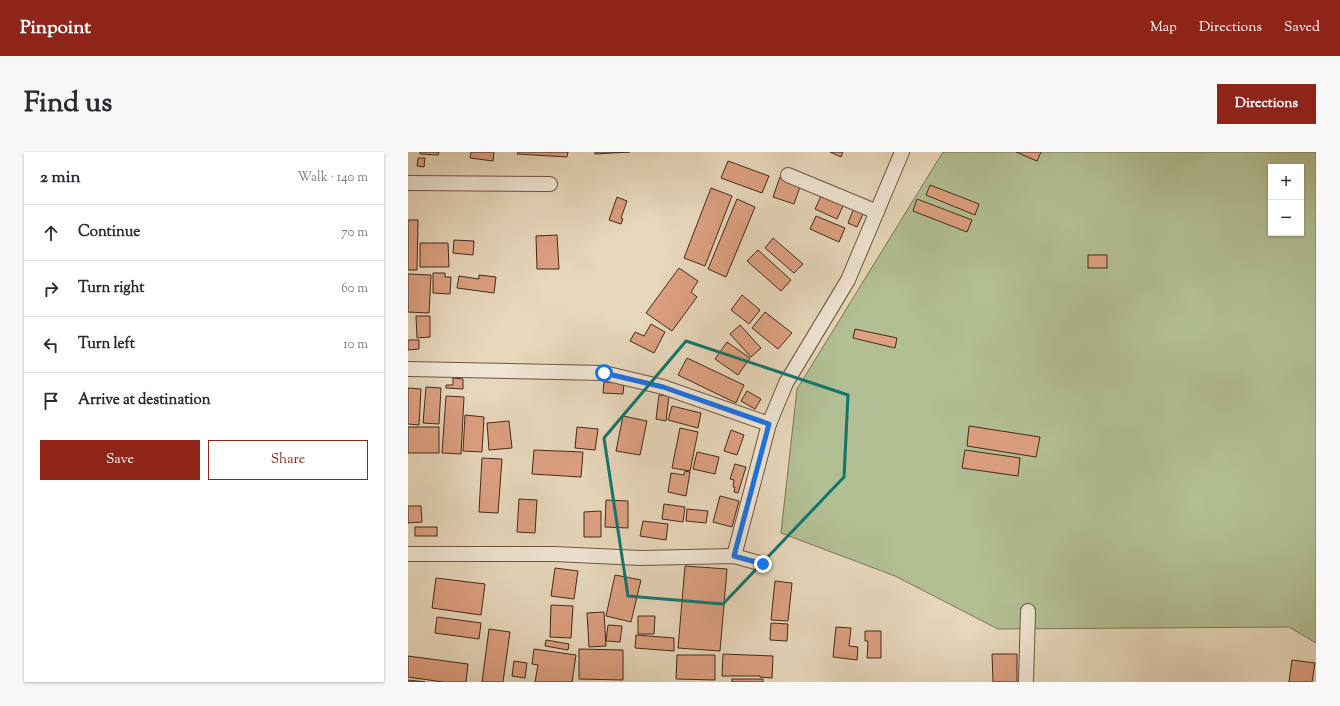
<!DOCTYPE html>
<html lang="en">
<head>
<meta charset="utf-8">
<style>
  :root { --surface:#fff; --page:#f7f7f7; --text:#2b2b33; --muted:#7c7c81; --line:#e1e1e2; --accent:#8f2418 }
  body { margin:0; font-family:"Sorts Mill Goudy",serif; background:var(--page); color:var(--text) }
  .controls { position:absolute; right:12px; top:12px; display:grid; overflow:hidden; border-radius:0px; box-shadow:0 1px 3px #0004 }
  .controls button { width:36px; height:36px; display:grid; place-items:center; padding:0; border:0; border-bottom:1px solid var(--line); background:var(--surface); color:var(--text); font:20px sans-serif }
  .stop { position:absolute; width:12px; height:12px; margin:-9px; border:3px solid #1a73e8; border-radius:50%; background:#fff }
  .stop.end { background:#1a73e8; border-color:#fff; box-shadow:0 1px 4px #0008 }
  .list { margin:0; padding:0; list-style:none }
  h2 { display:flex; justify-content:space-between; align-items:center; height:52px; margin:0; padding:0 16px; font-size:17px }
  h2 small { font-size:13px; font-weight:400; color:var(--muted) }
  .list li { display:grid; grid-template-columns:26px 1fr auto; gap:12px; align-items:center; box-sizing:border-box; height:56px; padding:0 16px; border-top:1px solid var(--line) }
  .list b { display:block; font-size:15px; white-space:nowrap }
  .list em { font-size:13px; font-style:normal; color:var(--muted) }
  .actions { display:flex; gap:8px; padding:12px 16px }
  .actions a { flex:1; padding:9px 0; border:1px solid var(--accent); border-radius:0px; text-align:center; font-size:14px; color:var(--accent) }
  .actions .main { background:var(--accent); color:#fff }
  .icon { flex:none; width:22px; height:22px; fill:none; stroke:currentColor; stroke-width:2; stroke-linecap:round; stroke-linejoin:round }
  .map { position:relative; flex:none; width:908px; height:530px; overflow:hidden; border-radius:0px }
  header { display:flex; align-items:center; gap:24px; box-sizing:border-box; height:56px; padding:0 20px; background:var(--accent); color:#fff }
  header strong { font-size:19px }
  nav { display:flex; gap:22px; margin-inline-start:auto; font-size:14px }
  .intro { display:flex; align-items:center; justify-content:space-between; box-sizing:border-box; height:96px; padding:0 24px }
  h1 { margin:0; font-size:28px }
  .button { padding:10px 18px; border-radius:0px; background:var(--accent); color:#fff; font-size:14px; font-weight:700 }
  main { display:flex; gap:24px; padding:0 24px }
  aside { flex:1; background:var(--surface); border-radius:0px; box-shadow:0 1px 3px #0004 }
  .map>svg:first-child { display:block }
</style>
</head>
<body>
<header>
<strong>Pinpoint</strong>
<nav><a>Map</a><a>Directions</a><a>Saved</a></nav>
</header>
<div class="intro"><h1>Find us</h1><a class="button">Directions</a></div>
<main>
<aside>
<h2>2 min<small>Walk · 140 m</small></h2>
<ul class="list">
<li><svg class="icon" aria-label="ahead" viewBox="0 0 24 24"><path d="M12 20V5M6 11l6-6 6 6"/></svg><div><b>Continue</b></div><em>70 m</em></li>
<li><svg class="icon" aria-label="right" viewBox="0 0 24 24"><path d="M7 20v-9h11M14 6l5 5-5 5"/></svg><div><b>Turn right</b></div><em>60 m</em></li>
<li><svg class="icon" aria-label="left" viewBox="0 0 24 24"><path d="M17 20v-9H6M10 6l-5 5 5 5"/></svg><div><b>Turn left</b></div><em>10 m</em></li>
<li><svg class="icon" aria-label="arrive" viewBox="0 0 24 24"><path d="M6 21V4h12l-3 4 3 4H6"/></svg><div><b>Arrive at destination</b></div></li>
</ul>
<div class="actions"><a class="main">Save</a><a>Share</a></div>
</aside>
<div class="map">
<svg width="908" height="530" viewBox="0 0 908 530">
  <rect width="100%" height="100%" fill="#e7d7bb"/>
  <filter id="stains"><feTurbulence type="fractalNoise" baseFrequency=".005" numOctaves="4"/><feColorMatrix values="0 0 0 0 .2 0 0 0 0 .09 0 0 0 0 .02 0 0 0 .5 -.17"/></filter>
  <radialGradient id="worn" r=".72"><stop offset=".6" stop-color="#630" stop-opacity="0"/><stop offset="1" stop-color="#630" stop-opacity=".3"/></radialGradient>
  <path fill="#b2bf93" stroke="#7b7456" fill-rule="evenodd" d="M535,0H908V491L881,475L590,477L487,424L373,381L389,237ZM863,15H893V81H863Z"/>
  <g fill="#dca080" stroke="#442819">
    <path d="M12,0H31L30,3L12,2Z"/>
    <path d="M63,0H86L85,9L62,6Z"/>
    <path d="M110,0H160L159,5L109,2Z"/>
    <path d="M187,0H222L187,2Z"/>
    <path d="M422,0H435L433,5Z"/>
    <path d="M608,0H633L629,9Z"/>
    <path d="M10,6H17L16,15L9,14Z"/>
    <path d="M320,9L361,24L354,41L313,26Z"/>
    <path d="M372,25L393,32L386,52L365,45Z"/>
    <path d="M522,33L571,52L567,63L518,43Z"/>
    <path d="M303,36L324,44L297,114L276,106Z"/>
    <path d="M414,42L436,52L429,67L407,57Z"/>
    <path d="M209,45L219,49L213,66L215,67L213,72L201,68Z"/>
    <path d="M329,47L347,55L318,125L300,117Z"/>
    <path d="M509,47L564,68L559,80L505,59Z"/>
    <path d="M446,56L456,60L449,75L440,71Z"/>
    <path d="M408,64L437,76L431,90L402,77Z"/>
    <path d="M0,68H10L9,118H0Z"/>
    <path d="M149,83L151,117H129L128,84Z"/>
    <path d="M365,86L395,112L386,121L357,96Z"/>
    <path d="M46,88L66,89L65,103L45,101Z"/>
    <path d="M12,91H40L41,115H12Z"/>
    <path d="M350,98L383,128L373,139L339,109Z"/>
    <rect x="680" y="103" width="19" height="13"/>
    <path d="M271,116L290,129L283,140L289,145L264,179L238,161Z"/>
    <path d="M25,121H37V125H43L42,142L25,141Z"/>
    <path d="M0,122L23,123L21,161L0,160Z"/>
    <path d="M71,123L88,125L86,141L49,136L51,124L71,127Z"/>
    <path d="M334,143L352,158L341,172L323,158Z"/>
    <path d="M357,160L384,181L370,197L344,176Z"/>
    <path d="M8,164H22V185L9,186Z"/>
    <path d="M243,172L257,180L246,201L222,189L227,180L236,184Z"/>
    <path d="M332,173L353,196L343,205L322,182Z"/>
    <path d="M447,177L489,186L487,196L445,186Z"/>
    <path d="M0,188H11V197L0,198Z"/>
    <path d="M319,190L342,206L330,223L307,207Z"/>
    <path d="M279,206L336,233L328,251L270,223Z"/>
    <path d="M45,226L55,227V237L38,236V233H45Z"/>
    <path d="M196,230L216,231L215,242L195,241Z"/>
    <path d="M18,235L33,236L31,272L15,271Z"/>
    <path d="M0,236L13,237L11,273L0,272Z"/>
    <path d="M339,239L353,247L347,257L333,249Z"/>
    <path d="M251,243L261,244L258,269L248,267Z"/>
    <path d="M38,244L56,245L53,302L34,301Z"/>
    <path d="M264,254L293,261L290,276L260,268Z"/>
    <path d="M57,263L76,265L74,300L55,299Z"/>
    <path d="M215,264L239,269L232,303L208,299Z"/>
    <path d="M101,269L104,296L81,298L79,271Z"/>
    <path d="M561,274L632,285L628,305L559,294Z"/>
    <rect x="0" y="275" width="31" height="26"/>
    <path d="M169,275L190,277L187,298L167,296Z"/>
    <path d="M272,276L290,280L282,319L264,316Z"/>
    <path d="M323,278L336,283L329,303L316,299Z"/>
    <path d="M126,298L175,300L173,325L124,322Z"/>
    <path d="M557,298L612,306L610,324L554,316Z"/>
    <path d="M289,300L311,305L307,322L285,317Z"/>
    <path d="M74,306L94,307L90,361L71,360Z"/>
    <path d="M327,312L338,315L330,341L326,340L327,335H325L326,328L322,327Z"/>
    <path d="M277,319L282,320L278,344L260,340L263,321L276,323Z"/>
    <path d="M312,344L331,349L324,375L305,370Z"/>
    <path d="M111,347L129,348L127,381L109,380Z"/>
    <path d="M198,348L220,349V376L197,375Z"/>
    <path d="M256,352L277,355L275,370L254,367Z"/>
    <path d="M0,354H13L14,370L0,371Z"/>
    <path d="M279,357L300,359L298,371L278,369Z"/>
    <path d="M193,359V385H176V360Z"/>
    <path d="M235,369L260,372L258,388L232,384Z"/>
    <rect x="7" y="375" width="22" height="9"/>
    <path d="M277,414L319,417L312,499L270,496Z"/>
    <path d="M147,416L170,419L166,447L143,444Z"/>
    <path d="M207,423L233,428L223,470L198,464Z"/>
    <path d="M28,426L77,432L73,463L24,456Z"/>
    <path d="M367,429L384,431L380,469L363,468Z"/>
    <path d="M143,453L165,454L163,486L142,485Z"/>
    <path d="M196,460L198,494L181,495L179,461Z"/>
    <path d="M230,464H247L246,482H230Z"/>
    <path d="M29,465L73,471L71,487L27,481Z"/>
    <path d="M363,471L380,472L379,489L362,488Z"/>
    <path d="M200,473L214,474L212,490L198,489Z"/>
    <path d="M428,475L443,476L441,494L450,495L449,508L425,505Z"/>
    <path d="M81,477L102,480L95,530H74Z"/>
    <path d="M457,479H473V506H459L460,489H457Z"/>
    <path d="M228,483L266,486V499L227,496Z"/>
    <path d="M138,488L161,492L160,498L137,494Z"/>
    <path d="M126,497L168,503L164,530H127L130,513L124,512Z"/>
    <path d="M171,497L215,498V528L171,527Z"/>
    <path d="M315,502L365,504L364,526L352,525V524H314Z"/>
    <path d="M584,502H609V530H585Z"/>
    <path d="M269,503H307V528L268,527Z"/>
    <path d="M0,504L60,512L58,530H35L0,525Z"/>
    <path d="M884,508L907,511L904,530H881Z"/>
    <path d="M106,509L119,511L117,526L104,524Z"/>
    <rect x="324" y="527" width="31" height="3"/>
    <path d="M0,528L17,530H0Z"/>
  </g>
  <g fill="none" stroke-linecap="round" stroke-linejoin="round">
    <g stroke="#6d5442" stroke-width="16">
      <g id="street">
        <path d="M380,23L469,60"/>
        <path d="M0,31L142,32"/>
        <path d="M0,217L196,221L255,235L361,272"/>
        <path d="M0,402H146L233,406L326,404L355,412"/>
        <path d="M326,404L361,272L378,231L440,128L494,0"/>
        <path d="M618,530L620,459"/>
      </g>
    </g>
    <use href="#street" stroke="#efe5d3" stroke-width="14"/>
  </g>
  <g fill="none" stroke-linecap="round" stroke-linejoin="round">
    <path stroke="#1a73e8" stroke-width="5" d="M196,221L255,235L361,272L326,404L355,412"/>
  </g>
  <path fill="none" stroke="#0f766e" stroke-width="3" stroke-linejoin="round" d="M278,189L440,243L436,325L315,452L220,444L196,286Z"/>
  <rect width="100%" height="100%" filter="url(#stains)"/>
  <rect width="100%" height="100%" fill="url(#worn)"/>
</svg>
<div class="controls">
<button>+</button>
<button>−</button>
</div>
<div class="stop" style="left:196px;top:221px"></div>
<div class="stop end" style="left:355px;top:412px"></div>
</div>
</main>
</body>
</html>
